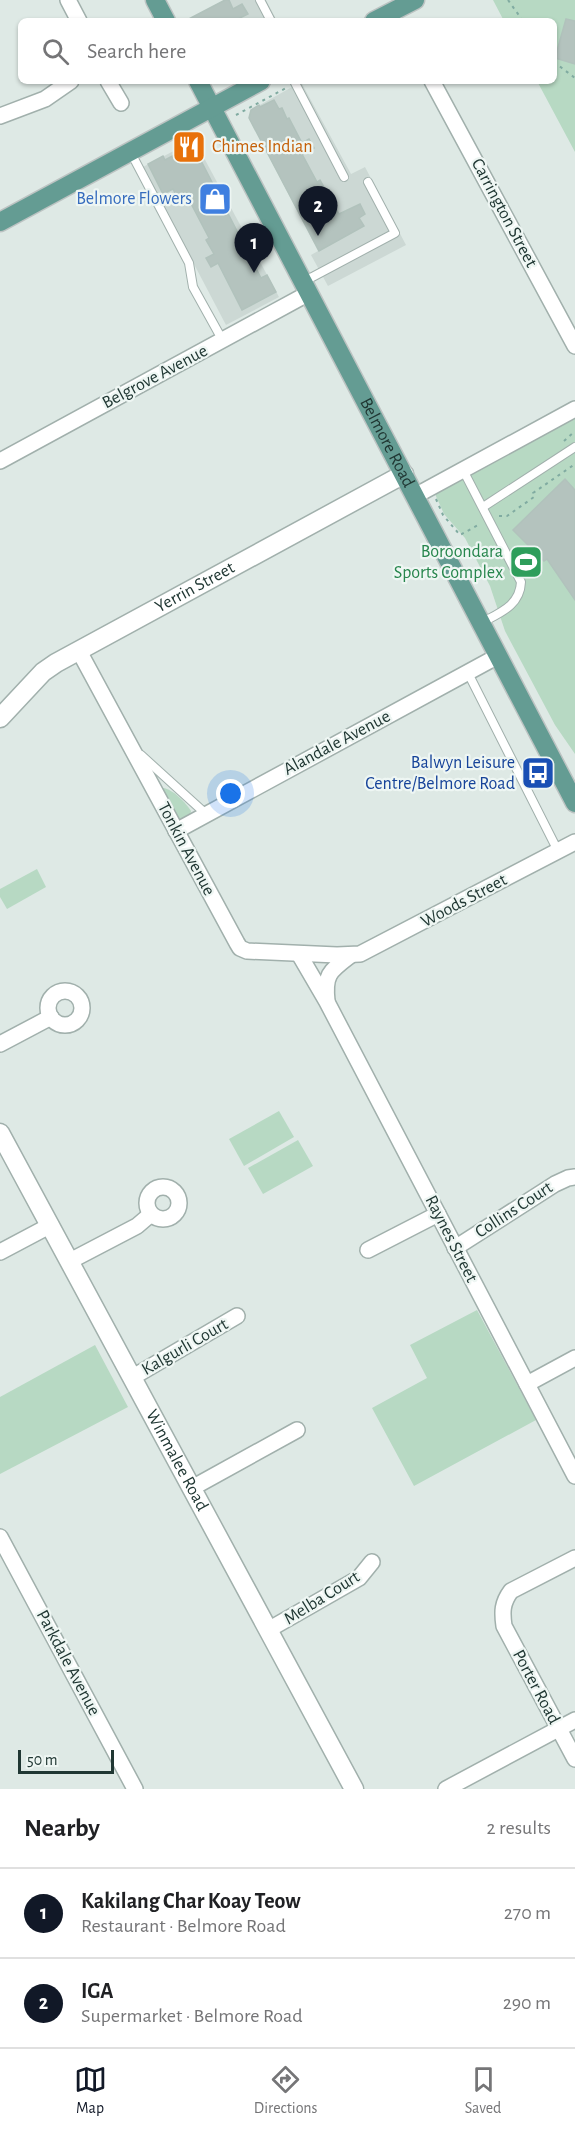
<!DOCTYPE html>
<html lang="en">
<head>
<meta charset="utf-8">
<style>
  :root { --surface:#fff; --page:#f6f6f6; --text:#202124; --muted:#757577; --line:#e0e0e0; --accent:#111827 }
  body { margin:0; font-family:"Alegreya Sans",sans-serif; background:var(--page); color:var(--text) }
  .scale { position:absolute; left:18px; bottom:15px; width:96px; box-sizing:border-box; padding-left:6px; border:3px solid #203733; border-top:0; font-size:16px; line-height:21px; white-space:nowrap; color:#203733; -webkit-text-stroke:4px #eef6f3; paint-order:stroke }
  .you { position:absolute; left:231px; top:794px; width:21px; height:21px; margin:-15px; border:4px solid #fff; border-radius:50%; background:#1a73e8; box-shadow:0 0 0 9px #1a73e833 }
  .badge { display:grid; place-items:center; width:39px; height:39px; border-radius:50%; background:var(--accent); color:#fff; font-size:20px; font-weight:700 }
  .pin { position:absolute; translate:-50% -50px; filter:drop-shadow(0 2px 3px #0008) }
  .pin::after { content:''; position:absolute; top:32px; width:21px; height:18px; background:inherit; clip-path:polygon(0 0,100% 0,50% 100%) }
  .list { margin:0; padding:0; list-style:none }
  h2 { display:flex; justify-content:space-between; align-items:center; height:78px; margin:0; padding:0 24px; font-size:26px }
  h2 small { font-size:20px; font-weight:400; color:var(--muted) }
  .list li { display:grid; grid-template-columns:39px 1fr auto; gap:18px; align-items:center; box-sizing:border-box; height:90px; padding:0 24px; border-top:2px solid var(--line) }
  .list b { display:block; font-size:22px; white-space:nowrap }
  .list p { margin:0; font-size:20px; white-space:nowrap; color:var(--muted) }
  .list em { font-size:20px; font-style:normal; color:var(--muted) }
  .icon { flex:none; width:33px; height:33px; fill:none; stroke:currentColor; stroke-width:2; stroke-linecap:round; stroke-linejoin:round }
  .map { position:relative; flex:none; width:575px; height:1789px; overflow:hidden }
  .search { position:absolute; background:var(--surface); box-shadow:0 2px 4px #0004; left:18px; right:18px; top:18px; height:66px; display:flex; align-items:center; gap:15px; box-sizing:border-box; padding:0 21px; border-radius:9px; color:var(--muted); font-size:22px }
  .sheet { height:258px; background:var(--surface) }
  nav { display:flex; justify-content:space-around; align-items:center; box-sizing:border-box; height:84px; border-top:2px solid var(--line); background:var(--surface); font-size:16px; color:var(--muted) }
  nav a { display:grid; justify-items:center; gap:3px }
  nav .on { color:var(--accent) }
  .map>svg:first-child { display:block }
</style>
</head>
<body>
<div class="map">
<svg width="575" height="1789" viewBox="0 0 575 1789">
  <rect width="100%" height="100%" fill="#dee9e5"/>
  <g fill="#ccd8d4">
    <path d="M225,0H266L277,21L187,20Z"/>
    <path d="M301,82L351,174L365,167L406,245L328,286L311,255L318,251L249,118L251,110Z"/>
    <path d="M189,143L197,145L279,297L226,325L143,167Z"/>
  </g>
  <g fill="#b7d9c3">
    <path d="M493,0H575V152L537,81H554V21H504Z"/>
    <path d="M575,417V754L555,725L505,631L490,586L465,538L444,514L435,494Z"/>
    <path d="M163,788C173,789 186,803 191,811L190,815L182,819L177,818L162,790Z"/>
    <path d="M37,869L46,887L7,909L0,897V889Z"/>
    <path d="M279,1111L294,1137L244,1166L229,1139Z"/>
    <path d="M298,1140L313,1166L263,1194L248,1168Z"/>
    <path d="M477,1310L536,1420L414,1486L372,1408L427,1378L410,1345Z"/>
    <path d="M95,1345L128,1407L0,1474V1397Z"/>
  </g>
  <g fill="#b4c3be" stroke="#b1c2bc" stroke-width="1.5">
    <path d="M225,0H229L233,9L242,4L248,14L234,21H185Z"/>
    <path d="M566,19L575,21V64L555,58Z"/>
    <path d="M274,100L279,109L282,108L287,119L289,118L302,143L309,139L314,148L302,154L317,182L320,180L339,214L360,204L365,214L359,218L364,226L319,251L249,118L251,110L259,105L260,107Z"/>
    <path d="M193,145L261,278L267,275L276,292L242,310L218,263L211,267L206,258L214,254L206,240L209,238L187,196L179,201L173,189L163,194L148,164L163,156L165,160Z"/>
    <path d="M565,479L575,490V600L547,559L544,561L513,530Z"/>
  </g>
  <g fill="none" stroke-linecap="round" stroke-linejoin="round">
    <g stroke="#a1b0ac" stroke-width="10">
      <g id="service">
        <path d="M260,0L271,21"/>
        <path d="M294,81L344,177"/>
        <path d="M130,151L189,263L193,287L223,341"/>
        <path d="M303,282L395,233L368,182"/>
        <path d="M463,470L521,582C520,606 499,613 481,623"/>
        <path d="M483,507L575,447"/>
        <path d="M468,673L558,851"/>
        <path d="M141,755L206,814"/>
      </g>
    </g>
    <g stroke="#a1b0ac" stroke-width="18">
      <g id="minor">
        <path d="M68,0L79,21"/>
        <path d="M108,81L121,103"/>
        <path d="M432,81L575,346"/>
        <path d="M0,116L45,99L71,81"/>
        <path d="M0,461L309,293"/>
        <path d="M415,496L575,409"/>
        <path d="M79,651L237,943L240,948L247,951L337,955L360,954L575,842"/>
        <path d="M176,831L498,656"/>
        <path d="M299,954L327,1002L575,1476"/>
        <circle cx="65" cy="1008" r="17"/>
        <path d="M327,1001C324,974 330,971 351,955"/>
        <path d="M0,1044L51,1017"/>
        <circle cx="163" cy="1203" r="16"/>
        <path d="M455,1248L555,1184L568,1178L575,1177"/>
        <path d="M368,1250L438,1214"/>
        <path d="M0,1252L51,1225"/>
        <path d="M70,1261L137,1226L151,1214"/>
        <path d="M133,1377L237,1316"/>
        <path d="M527,1384L575,1358"/>
        <path d="M192,1488L297,1430"/>
        <path d="M0,1537L135,1789"/>
        <path d="M575,1558L511,1591C502,1603 502,1612 504,1626L575,1759"/>
        <path d="M268,1630L359,1578L372,1562"/>
        <path d="M446,1789L575,1720"/>
      </g>
    </g>
    <g stroke="#a1b0ac" stroke-width="21">
      <g id="tertiary">
        <path id="s1" d="M0,718L43,672L56,663L404,474"/>
        <path id="s2" d="M0,1133L354,1789"/>
      </g>
    </g>
    <g stroke="#bcc3c2" stroke-width="21">
      <g id="primary">
        <path d="M155,0L166,21"/>
        <path d="M374,21L415,0"/>
        <path id="s3" d="M198,81L575,803"/>
        <path d="M0,222L261,81"/>
      </g>
    </g>
    <g stroke="#80aba1" stroke-width="2" stroke-dasharray="3 4.5" stroke-linecap="butt">
      <path d="M508,0L523,21"/>
      <path d="M554,62L575,78"/>
      <path d="M236,115L286,88"/>
      <path d="M564,441L575,431"/>
      <path d="M436,499L443,515L460,535L480,524"/>
      <path d="M499,516H507L534,497L533,493L575,464"/>
    </g>
    <use href="#service" stroke="#fff" stroke-width="8"/>
    <use href="#minor" stroke="#fff" stroke-width="15"/>
    <use href="#tertiary" stroke="#fff" stroke-width="18"/>
    <use href="#primary" stroke="#649c93" stroke-width="18"/>
  </g>
  <defs>
    <g id="restaurant-square" transform="scale(1.725)"><rect x="-9" y="-9" width="18" height="18" rx="4" fill="#e8710a" stroke="#eef6f3"/><path d="M-5-6h1v4h1v-4h1v4h1v-4h1v5L-1.5 .5V6h-2V.5L-5-1ZM5-6V6H3V1.5H1.5Q1.5-4 5-6Z" fill="#fff"/></g>
    <g id="shop-square" transform="scale(1.725)"><rect x="-9" y="-9" width="18" height="18" rx="4" fill="#3f7fe0" stroke="#eef6f3"/><path d="M-5-2.5h2.3a2.7 3.5 0 0 1 5.4 0H5L5.5 6h-11ZM-1.5-2.5h3a1.5 2.3 0 0 0-3 0Z" fill="#fff"/></g>
    <g id="stadium-square" transform="scale(1.725)"><rect x="-9" y="-9" width="18" height="18" rx="4" fill="#2e9e5b" stroke="#eef6f3"/><path d="M0-5a6.5 5 0 1 0 0 10a6.5 5 0 1 0 0-10ZM-3.5-1.8h7v3.6h-7Z" fill="#fff"/></g>
    <g id="bus-square" transform="scale(1.725)"><rect x="-9" y="-9" width="18" height="18" rx="4" fill="#1a4fb4" stroke="#eef6f3"/><path d="M-5-6H5V4H4V6H2V4H-2V6H-4V4H-5ZM-3.5-4V0h7V-4ZM-3.5 1.2v1.5H-2V1.2ZM2 1.2v1.5H3.5V1.2Z" fill="#fff"/></g>
  </defs>
  <g fill-rule="evenodd">
    <use href="#restaurant-square" x="189" y="147"/>
    <use href="#shop-square" x="215" y="199"/>
    <use href="#stadium-square" x="526" y="562"/>
    <use href="#bus-square" x="538" y="773"/>
  </g>
  <g text-anchor="middle" dominant-baseline="central" stroke-width="4.5" stroke-linejoin="round" paint-order="stroke">
    <g font-size="18" fill="#c56008" stroke="#eef6f3" text-anchor="start">
      <text x="212" y="147">Chimes Indian</text>
    </g>
    <g font-size="18" fill="#366cbe" stroke="#eef6f3" text-anchor="end">
      <text x="192" y="199">Belmore Flowers</text>
    </g>
    <g font-size="18" fill="#203733" stroke="#eef6f3">
      <text transform="translate(504 213) rotate(62)">Carrington Street</text>
      <text transform="translate(155 377) rotate(-28)">Belgrove Avenue</text>
      <text stroke="none"><textPath href="#s3" startOffset="408">Belmore Road</textPath></text>
      <text stroke="none"><textPath href="#s1" startOffset="237">Yerrin Street</textPath></text>
      <text transform="translate(337 743) rotate(-28)">Alandale Avenue</text>
      <text transform="translate(186 849) rotate(62)">Tonkin Avenue</text>
      <text transform="translate(464 901) rotate(-28)">Woods Street</text>
      <text transform="translate(514 1210) rotate(-33)">Collins Court</text>
      <text transform="translate(451 1239) rotate(63)">Raynes Street</text>
      <text transform="translate(185 1347) rotate(-30)">Kalgurli Court</text>
      <text stroke="none"><textPath href="#s2" startOffset="372">Winmalee Road</textPath></text>
      <text transform="translate(322 1598) rotate(-32)">Melba Court</text>
      <text transform="translate(68 1663) rotate(62)">Parkdale Avenue</text>
      <text transform="translate(536 1687) rotate(62)">Porter Road</text>
    </g>
    <g font-size="18" fill="#27864d" stroke="#eef6f3" text-anchor="end">
      <text x="503" y="552">Boroondara<tspan x="503" dy="21">Sports Complex</tspan></text>
    </g>
    <g font-size="18" fill="#164399" stroke="#eef6f3" text-anchor="end">
      <text x="515" y="763">Balwyn Leisure<tspan x="515" dy="21">Centre/Belmore Road</tspan></text>
    </g>
  </g>
</svg>
<div class="scale">50 m</div>
<div class="you"></div>
<div class="pin badge" style="left:254px;top:273px">1</div>
<div class="pin badge" style="left:318px;top:236px">2</div>
<div class="search"><svg class="icon" aria-label="search" viewBox="0 0 24 24"><circle cx="10" cy="10" r="6"/><path d="M15 15l6 6"/></svg>Search here</div>
</div>
<section class="sheet">
<h2>Nearby<small>2 results</small></h2>
<ul class="list">
<li><span class="badge">1</span><div><b>Kakilang Char Koay Teow</b><p>Restaurant · Belmore Road</p></div><em>270 m</em></li>
<li><span class="badge">2</span><div><b>IGA</b><p>Supermarket · Belmore Road</p></div><em>290 m</em></li>
</ul>
</section>
<nav>
<a class="on"><svg class="icon" aria-label="map" viewBox="0 0 24 24"><path d="M3 6l6-2 6 2 6-2v14l-6 2-6-2-6 2zM9 4v14M15 6v14"/></svg>Map</a>
<a><svg class="icon" aria-label="directions" viewBox="0 0 24 24"><path d="M12 3l9 9-9 9-9-9zM9 14v-3h6M13 9l2 2-2 2"/></svg>Directions</a>
<a><svg class="icon" aria-label="saved" viewBox="0 0 24 24"><path d="M7 4h10v16l-5-4-5 4z"/></svg>Saved</a>
</nav>
</body>
</html>
